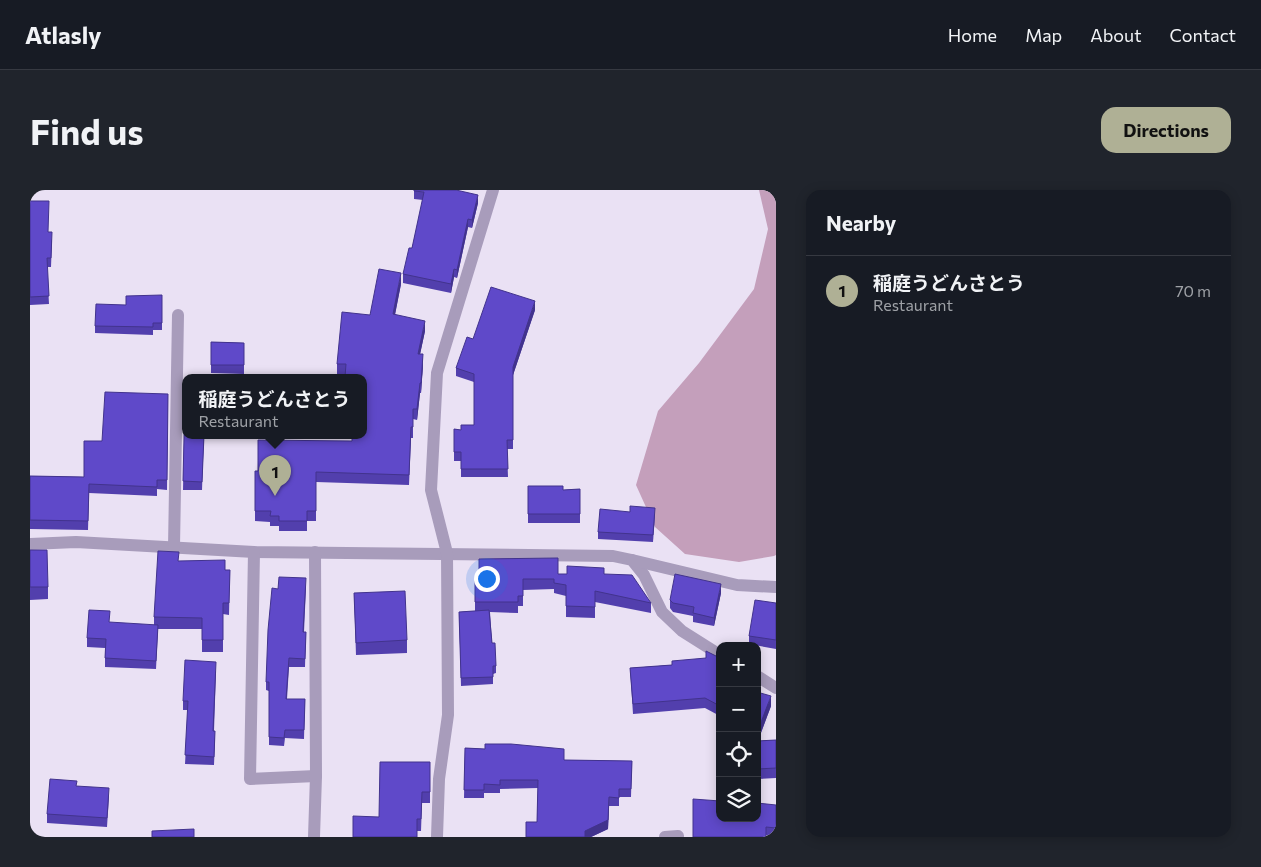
<!DOCTYPE html>
<html lang="en">
<head>
<meta charset="utf-8">
<style>
  :root { --surface:#171b24; --page:#20242c; --text:#f1f3f6; --muted:#9ea1a6; --line:#363941; --accent:#afb095 }
  body { margin:0; font-family:Commissioner,"Noto Sans JP",sans-serif; background:var(--page); color:var(--text) }
  .controls { position:absolute; right:15px; bottom:15px; display:grid; overflow:hidden; border-radius:10px; box-shadow:0 2px 12px #0003 }
  .controls button { width:45px; height:45px; display:grid; place-items:center; padding:0; border:0; border-bottom:1px solid var(--line); background:var(--surface); color:var(--text); font:25px sans-serif }
  .you { position:absolute; left:456px; top:388px; width:18px; height:18px; margin:-12px; border:4px solid #fff; border-radius:50%; background:#1a73e8; box-shadow:0 0 0 8px #1a73e833 }
  .badge { display:grid; place-items:center; width:32px; height:32px; border-radius:50%; background:var(--accent); color:#111; font-size:16px; font-weight:700 }
  .pin { position:absolute; translate:-50% -41px; filter:drop-shadow(0 1px 2px #0008) }
  .pin::after { content:''; position:absolute; top:26px; width:18px; height:15px; background:inherit; clip-path:polygon(0 0,100% 0,50% 100%) }
  .popup { position:absolute; left:152px; top:184px; width:185px; height:65px; box-sizing:border-box; display:grid; place-content:center; border-radius:10px; background:var(--surface); filter:drop-shadow(0 1px 4px #0005); font-size:16px; white-space:nowrap; color:var(--muted) }
  .popup b { font-size:19px; color:var(--text) }
  .popup::after { content:''; position:absolute; left:50%; top:100%; margin-left:-10px; border:10px solid transparent; border-top-color:var(--surface) }
  .list { margin:0; padding:0; list-style:none }
  h2 { display:flex; justify-content:space-between; align-items:center; height:65px; margin:0; padding:0 20px; font-size:21px }
  h2 small { font-size:16px; font-weight:400; color:var(--muted) }
  .list li { display:grid; grid-template-columns:32px 1fr auto; gap:15px; align-items:center; box-sizing:border-box; height:70px; padding:0 20px; border-top:1px solid var(--line) }
  .list b { display:block; font-size:19px; white-space:nowrap }
  .list p { margin:0; font-size:16px; white-space:nowrap; color:var(--muted) }
  .list em { font-size:16px; font-style:normal; color:var(--muted) }
  .icon { flex:none; width:28px; height:28px; fill:none; stroke:currentColor; stroke-width:2; stroke-linecap:round; stroke-linejoin:round }
  .map { position:relative; flex:none; width:746px; height:647px; overflow:hidden; border-radius:15px }
  header { display:flex; align-items:center; gap:30px; box-sizing:border-box; height:70px; padding:0 25px; background:var(--surface); border-bottom:1px solid var(--line) }
  header strong { font-size:24px }
  nav { display:flex; gap:28px; margin-inline-start:auto; font-size:18px }
  .intro { display:flex; align-items:center; justify-content:space-between; box-sizing:border-box; height:120px; padding:0 30px }
  h1 { margin:0; font-size:35px }
  .button { padding:12px 22px; border-radius:15px; background:var(--accent); color:#111; font-size:18px; font-weight:700 }
  main { display:flex; gap:30px; padding:0 30px }
  aside { flex:1; background:var(--surface); border-radius:15px; box-shadow:0 2px 12px #0003 }
  .map>svg:first-child { display:block }
</style>
</head>
<body>
<header>
<strong>Atlasly</strong>
<nav><a>Home</a><a>Map</a><a>About</a><a>Contact</a></nav>
</header>
<div class="intro"><h1>Find us</h1><a class="button">Directions</a></div>
<main>
<div class="map">
<svg width="746" height="647" viewBox="0 0 746 647">
  <rect width="100%" height="100%" fill="#eae1f4"/>
  <path fill="#c49fbb" d="M729,0H746V365L744,366L709,372L655,364L625,337L606,295L628,221L669,173L724,99L738,39Z"/>
  <g fill="none" stroke-linecap="round" stroke-linejoin="round">
    <g stroke="#a89cbb" stroke-width="12">
      <path d="M0,354L46,352L224,362L583,366L602,370L614,385L632,422L652,441L690,465"/>
      <path d="M144,357L148,125"/>
      <path d="M224,362L220,589L286,586"/>
      <path d="M602,370L707,395L746,397"/>
      <path d="M727,486L746,498"/>
      <path d="M284,647L286,586L285,362"/>
      <path d="M407,647L409,589L418,525L417,363L401,300L407,183L463,0"/>
      <path d="M635,647L648,646"/>
    </g>
  </g>
  <g fill="#523fad">
    <path d="M384,0L448,13L442,38L438,37L427,88L424,87L421,103L373,93V84L382,58L393,10L384,9Z"/>
    <path d="M0,11L18,42L22,51L21,77H17L19,114L0,115Z"/>
    <path d="M371,94L365,125L395,141L390,164L393,175L391,203H390L387,230L383,229V248H381L379,295L286,292V331H277V341H249V336H240V332L225,331V281H228L322,251V245H334V187L307,184V174L340,125Z"/>
    <path d="M132,105V140H123V145L65,143V136L96,115Z"/>
    <path d="M505,120L483,185V259H477L478,287H431V271H424V239L431,240L444,235V192L426,186V178L443,149Z"/>
    <path d="M181,152L214,153V184L181,183Z"/>
    <path d="M138,204L137,300L127,299V306L59,303L58,340L0,339V286L54,287L72,251Z"/>
    <path d="M155,205L174,245L172,300H153Z"/>
    <path d="M498,296L533,300L550,299V333H498Z"/>
    <path d="M600,322L625,325L623,352L568,349V342Z"/>
    <path d="M0,360L18,397V409L0,410Z"/>
    <path d="M149,371L195,380H200L199,425L193,424V462H172V439H128L126,479L75,477V458L57,457V448L124,435V427Z"/>
    <path d="M528,384H574L621,413V423L565,412V428L536,427V406L524,403V399L493,400V416H488V423L460,422L462,453L466,476V483L463,484V494L431,496L429,422L445,421V391Z"/>
    <path d="M276,397L274,442H276L275,477H259L257,509H275L274,549L255,548L254,556L239,555V501L236,500V492L248,399Z"/>
    <path d="M324,403L377,450V463L326,465Z"/>
    <path d="M691,403L684,436L663,432V426L643,422L640,418V410Z"/>
    <path d="M746,413V459L719,454V446Z"/>
    <path d="M690,468V526L675,518L603,524L600,478L642,475Z"/>
    <path d="M186,481L184,541L185,550L184,575L155,574L158,520H153V511Z"/>
    <path d="M727,502L741,516L728,551L746,550V588L727,589Z"/>
    <path d="M435,558L455,559L534,570L602,571L601,607H589V616H579L578,639L561,647H496L507,632L508,598L470,599V603H454V608H434Z"/>
    <path d="M400,572V613H392L391,641H387L349,627Z"/>
    <path d="M47,596L79,606L77,637L17,633V624Z"/>
    <path d="M746,615V646L736,645L663,647Z"/>
  </g>
  <g fill="#42338d">
    <path d="M448,5V13L442,38V30Z"/>
    <path d="M438,29V37L427,88V80Z"/>
    <path d="M424,79V87L421,103V94Z"/>
    <path d="M371,83V94L363,134V124Z"/>
    <path d="M505,111V120L483,185V177Z"/>
    <path d="M395,131V141L388,174V164Z"/>
    <path d="M393,164V175L391,203V193Z"/>
    <path d="M390,193V203L387,230V219Z"/>
    <path d="M691,394V403L684,436V428Z"/>
    <path d="M741,506V516L727,553V543Z"/>
    <path d="M579,616L578,639L561,647H555V641Z"/>
  </g>
  <g fill="#5f49c9" stroke="#42338d">
    <path d="M384,0H426L448,5L442,30L438,29L427,80L424,79L421,94L373,84L379,58H382L394,2L384,1Z"/>
    <path d="M0,11H19L18,42H22L21,68H17L19,106L0,107Z"/>
    <path d="M349,79L371,83L363,124L395,131L388,164H393L391,193H390L387,219H383V237H381L379,285L286,282V321H277V331H249V326H240L241,321H225V281H228V250L322,251V245H334V187H315L316,174H307L312,122L340,125Z"/>
    <path d="M461,97L505,111L483,177V250H477L478,279H431V262H424V239L431,240V235H444V184L426,178L437,147L443,149Z"/>
    <path d="M132,105V133H123V137L65,136L66,114L96,115V106Z"/>
    <path d="M181,152L214,153V175H181Z"/>
    <path d="M75,202L138,204L137,290H127V297L59,294L58,331L0,330V286L54,287V251H72Z"/>
    <path d="M155,205H156V245H174L172,292L153,291Z"/>
    <path d="M498,296H533V300L550,299V324H498Z"/>
    <path d="M600,316L625,318L623,345L568,342L570,319L600,322Z"/>
    <path d="M0,360H17L18,397H0Z"/>
    <path d="M128,361L149,362L148,371L195,370V380H200L199,413H193V450H172V428L124,427Z"/>
    <path d="M528,368V384H537V376L574,378V384L602,385L621,413L565,401V417L536,416V395L524,393V389H493V406H488V412H445V391H449V369Z"/>
    <path d="M645,384L691,394L684,428L663,423L664,417L643,413L640,410Z"/>
    <path d="M249,387L276,388L273,442H276L275,469L259,468L256,509H275L274,540H255L254,548L239,547V492H236L238,440L242,398L248,399Z"/>
    <path d="M375,401L377,450L326,453L324,403Z"/>
    <path d="M725,410L746,413V450L719,446Z"/>
    <path d="M59,420L80,421L79,432L128,435L126,471L75,468L76,449L57,448Z"/>
    <path d="M459,420L462,453H465L466,476H463V487L431,488L429,422Z"/>
    <path d="M676,461L690,468V516L675,508L603,514L600,478L642,475V471L676,468Z"/>
    <path d="M155,470L186,472L183,541H185L184,567L155,565L158,511H153Z"/>
    <path d="M727,502L741,506L727,543Z"/>
    <path d="M746,550V578L727,579V551Z"/>
    <path d="M455,554H481L534,559V570L602,571L601,599H589V608L579,607L578,630L555,641V647H496V632H507L508,590H470V595L454,594V600H434L435,558L455,559Z"/>
    <path d="M350,572H400V602H392L391,629H387V647H323V626L349,627Z"/>
    <path d="M20,589L47,591L46,596L79,598L77,628L17,624Z"/>
    <path d="M663,609L690,611V628H727V613L746,615V638L736,637V647H663Z"/>
    <path d="M164,639V647H122V641Z"/>
  </g>
</svg>
<div class="controls">
<button>+</button>
<button>−</button>
<button><svg class="icon" aria-label="locate" viewBox="0 0 24 24"><circle cx="12" cy="12" r="6"/><path d="M12 2v4M12 18v4M2 12h4M18 12h4"/></svg></button>
<button><svg class="icon" aria-label="layers" viewBox="0 0 24 24"><path d="M12 4l9 5-9 5-9-5zM3 14l9 5 9-5"/></svg></button>
</div>
<div class="you"></div>
<div class="pin badge" style="left:245px;top:306px">1</div>
<div class="popup"><b>稲庭うどんさとう</b>Restaurant</div>
</div>
<aside>
<h2>Nearby<small></small></h2>
<ul class="list">
<li><span class="badge">1</span><div><b>稲庭うどんさとう</b><p>Restaurant</p></div><em>70 m</em></li>
</ul>
</aside>
</main>
</body>
</html>
